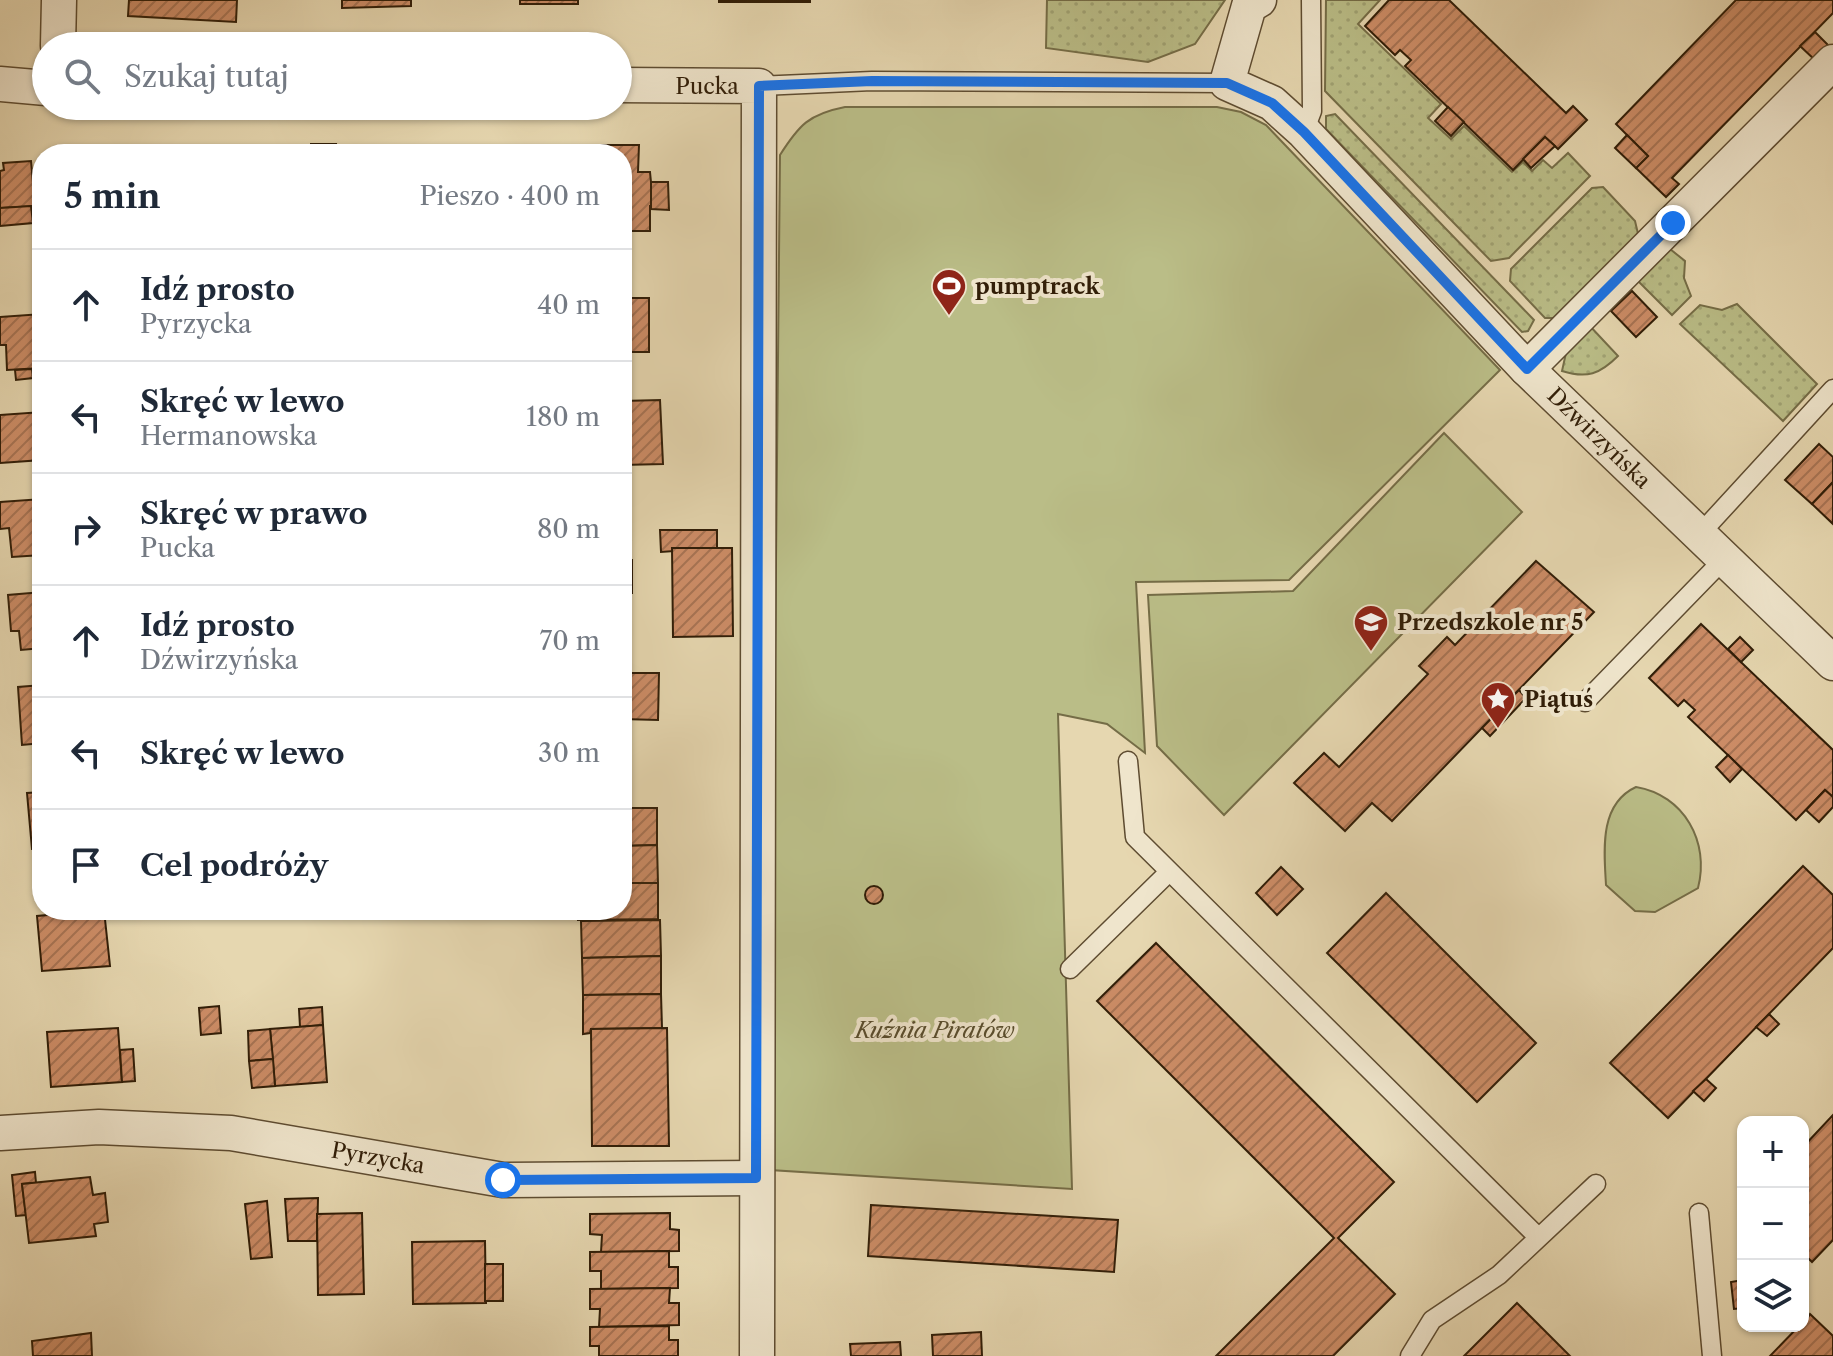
<!DOCTYPE html>
<html lang="pl">
<head>
<meta charset="utf-8">
<style>
  :root { --surface:#fff; --page:#f6f6f7; --text:#1f2937; --muted:#747a83; --line:#e0e1e3 }
  body { margin:0; font-family:"Libre Caslon Text",serif; background:var(--page); color:var(--text) }
  .controls { position:absolute; right:24px; bottom:24px; display:grid; overflow:hidden; border-radius:16px; box-shadow:0 2px 6px #0004 }
  .controls button { width:72px; height:72px; display:grid; place-items:center; padding:0; border:0; border-bottom:2px solid var(--line); background:var(--surface); color:var(--text); font:40px sans-serif }
  .stop { position:absolute; width:24px; height:24px; margin:-18px; border:6px solid #1a73e8; border-radius:50%; background:#fff }
  .stop.end { background:#1a73e8; border-color:#fff; box-shadow:0 2px 8px #0008 }
  .list { margin:0; padding:0; list-style:none }
  h2 { display:flex; justify-content:space-between; align-items:center; height:104px; margin:0; padding:0 32px; font-size:34px }
  h2 small { font-size:26px; font-weight:400; color:var(--muted) }
  .list li { display:grid; grid-template-columns:52px 1fr auto; gap:24px; align-items:center; box-sizing:border-box; height:112px; padding:0 32px; border-top:2px solid var(--line) }
  .list b { display:block; font-size:30px; white-space:nowrap }
  .list p { margin:0; font-size:26px; white-space:nowrap; color:var(--muted) }
  .list em { font-size:26px; font-style:normal; color:var(--muted) }
  .icon { flex:none; width:44px; height:44px; fill:none; stroke:currentColor; stroke-width:2; stroke-linecap:round; stroke-linejoin:round }
  .map { position:relative; flex:none; width:1833px; height:1356px; overflow:hidden }
  .search { position:absolute; background:var(--surface); box-shadow:0 2px 6px #0004; left:32px; top:32px; width:600px; height:88px; display:flex; align-items:center; gap:20px; box-sizing:border-box; padding:0 28px; border-radius:44px; color:var(--muted); font-size:30px }
  .panel { position:absolute; background:var(--surface); box-shadow:0 2px 6px #0004; left:32px; top:144px; width:600px; height:776px; border-radius:32px }
  .map>svg:first-child { display:block }
</style>
</head>
<body>
<div class="map">
<svg width="1833" height="1356" viewBox="0 0 1833 1356">
  <defs>
    <pattern id="grass-dots" width="8" height="8" patternUnits="userSpaceOnUse" patternTransform="scale(2)"><rect width="8" height="8" fill="#babd87"/><path d="M2 2h.1M6 6h.1" fill="none" stroke="#a0a273" stroke-width="1.8" stroke-linecap="round"/></pattern>
    <pattern id="building-hatch" width="6" height="6" patternUnits="userSpaceOnUse" patternTransform="scale(2)"><rect width="6" height="6" fill="#cd8d67"/><path d="M-1 1l2-2M0 6l6-6M5 7l2-2" fill="none" stroke="#a77353"/></pattern>
  </defs>
  <rect width="100%" height="100%" fill="#e6d7b0"/>
  <filter id="stains"><feTurbulence type="fractalNoise" baseFrequency=".0025" numOctaves="4"/><feColorMatrix values="0 0 0 0 .2 0 0 0 0 .09 0 0 0 0 .02 0 0 0 .5 -.17"/></filter>
  <radialGradient id="worn" r=".72"><stop offset=".6" stop-color="#630" stop-opacity="0"/><stop offset="1" stop-color="#630" stop-opacity=".3"/></radialGradient>
  <g fill="url(#grass-dots)" stroke="#756d47" stroke-width="2">
    <path d="M1047,0H1225L1195,44L1148,62L1046,48Z"/>
    <path d="M1326,0H1380L1358,24L1441,104L1428,118L1451,139L1464,126L1512,172L1523,162L1532,171L1543,160L1552,168L1568,153L1590,176L1509,258L1491,261L1325,91Z"/>
    <path d="M1335,114L1534,320L1528,331L1522,332L1326,129V116Z"/>
    <path d="M1603,187L1635,221L1639,238L1560,318H1545L1510,281L1511,269L1592,188Z"/>
    <path d="M1670,249L1685,261L1684,278L1691,296L1672,315L1638,281Z"/>
    <path d="M1737,304L1817,384L1783,421L1680,324L1700,305L1722,310Z"/>
    <path d="M1588,324L1618,356C1600,374 1587,379 1562,371L1568,344Z"/>
  </g>
  <g fill="#babd87" stroke="#756d47" stroke-width="2">
    <path d="M845,107H1217L1241,112L1266,125L1500,370L1289,580L1136,582L1145,753L1107,724L1058,714L1072,1189L770,1170L780,155C799,125 809,114 845,107Z"/>
    <path d="M1444,433L1522,512L1224,815L1157,746L1148,595L1293,591Z"/>
    <path d="M1636,787C1684,795 1710,842 1698,888L1655,912L1635,911L1606,885C1604,850 1599,804 1636,787Z"/>
  </g>
  <g fill="url(#building-hatch)" stroke="#301d07" stroke-width="2">
    <path d="M129,0H237L236,22L128,16Z"/>
    <path d="M342,0H411V6L342,8Z"/>
    <rect x="520" y="0" width="58" height="4"/>
    <rect x="719" y="0" width="91" height="2"/>
    <path d="M1389,0H1449L1566,113L1573,106L1587,120L1558,149L1545,137L1513,170L1405,66L1411,60L1400,50L1395,55L1365,26Z"/>
    <path d="M1736,0H1833V13L1672,178L1679,184L1666,197L1636,168L1648,156L1616,124Z"/>
    <path d="M1815,32L1829,46L1815,60L1800,46Z"/>
    <path d="M1448,107L1464,122L1451,136L1435,121Z"/>
    <path d="M1627,135L1648,156L1636,168L1615,148Z"/>
    <path d="M1545,137L1555,146L1531,168L1523,159Z"/>
    <path d="M311,144H336L335,154H311Z"/>
    <path d="M592,145H639L638,172H650L651,182H666V206H650V231H622V154H592Z"/>
    <path d="M31,161L35,206L0,208V171L4,170L3,163Z"/>
    <path d="M651,182H668L669,210L651,209Z"/>
    <path d="M31,206L33,223L0,226V208Z"/>
    <path d="M1632,291L1657,317L1636,337L1611,311Z"/>
    <rect x="622" y="298" width="27" height="54"/>
    <path d="M42,314V368L7,370L6,345H0V317Z"/>
    <path d="M32,369L33,378L16,380L15,370Z"/>
    <path d="M660,400L663,464L622,465V401Z"/>
    <path d="M42,412V460L0,463V415Z"/>
    <path d="M1819,444L1833,457V482L1812,504L1785,480Z"/>
    <path d="M1833,482V524L1812,504Z"/>
    <path d="M42,499V555L12,557L9,528L0,529V502Z"/>
    <path d="M622,515H630L631,540H622Z"/>
    <path d="M660,530H717V548L661,552Z"/>
    <path d="M672,548H732L733,636L673,637Z"/>
    <path d="M632,560V593H622V561Z"/>
    <path d="M1536,561L1594,612L1392,821L1372,803L1345,831L1294,783L1324,753L1339,767L1428,674L1419,666L1447,637L1455,645Z"/>
    <path d="M42,592V648L21,650L19,631H11L8,595Z"/>
    <path d="M1701,624L1833,750V797L1825,790L1796,820L1688,717L1695,710L1684,700L1678,706L1649,678Z"/>
    <path d="M1740,637L1753,650L1741,662L1728,649Z"/>
    <path d="M622,673H659L658,720L622,719Z"/>
    <path d="M42,685V743L22,745L18,687Z"/>
    <path d="M1519,690L1526,698L1490,736L1482,728Z"/>
    <path d="M1728,755L1742,769L1730,782L1716,767Z"/>
    <path d="M1825,790L1833,797V807L1819,822L1806,810Z"/>
    <path d="M42,792V848L32,849L27,793Z"/>
    <path d="M622,808H657V845L622,846Z"/>
    <path d="M657,845L658,883H622V846Z"/>
    <path d="M1803,866L1833,895V948L1668,1118L1610,1063Z"/>
    <path d="M1281,867L1303,889L1277,915L1256,893Z"/>
    <path d="M622,883H658V919L578,920V910H622Z"/>
    <circle cx="874" cy="895" r="9"/>
    <path d="M1386,893L1536,1043L1477,1102L1327,953Z"/>
    <path d="M104,910L110,966L42,971L37,916Z"/>
    <path d="M660,920L661,956L582,958L581,921Z"/>
    <path d="M1156,943L1394,1182L1338,1238L1395,1294L1333,1356H1216L1334,1238L1097,1001Z"/>
    <path d="M661,956V994L583,995L582,958Z"/>
    <path d="M661,994L662,1028L591,1029L590,1033L583,1034V995Z"/>
    <path d="M219,1006L221,1033L201,1035L199,1008Z"/>
    <path d="M322,1007L323,1025L300,1027L299,1009Z"/>
    <path d="M1769,1014L1779,1024L1767,1036L1756,1027Z"/>
    <path d="M323,1025L327,1082L275,1086L270,1029Z"/>
    <path d="M118,1028L122,1082L51,1087L47,1032Z"/>
    <path d="M667,1028L669,1146H592L591,1029Z"/>
    <path d="M270,1029L273,1059L249,1061L248,1031Z"/>
    <path d="M133,1049L135,1081L122,1082L120,1050Z"/>
    <path d="M273,1059L275,1086L252,1088L249,1061Z"/>
    <path d="M1706,1079L1716,1088L1704,1101L1693,1091Z"/>
    <path d="M1833,1115V1240L1812,1262L1803,1253V1147Z"/>
    <path d="M35,1172L36,1183L22,1184L26,1215L16,1216L12,1175Z"/>
    <path d="M90,1177L93,1195L105,1193L108,1222L94,1224L96,1236L29,1243L22,1184Z"/>
    <path d="M318,1198L317,1241H288L285,1199Z"/>
    <path d="M267,1201L272,1257L251,1259L245,1204Z"/>
    <path d="M871,1205L1118,1220L1114,1272L868,1256Z"/>
    <path d="M362,1213L364,1294L318,1295L317,1214Z"/>
    <path d="M670,1213V1229L679,1230V1251L601,1252L602,1235L590,1234V1214Z"/>
    <path d="M485,1241L486,1303L413,1304L412,1242Z"/>
    <path d="M669,1251V1267H678V1288L601,1289V1271H590V1252Z"/>
    <rect x="485" y="1264" width="18" height="37"/>
    <path d="M1743,1280V1308L1734,1309L1731,1282Z"/>
    <path d="M670,1288L669,1303H679V1325L599,1327L600,1309H590V1289Z"/>
    <path d="M1517,1303L1570,1356H1464Z"/>
    <path d="M1810,1314L1833,1336V1356H1770L1799,1326H1803Z"/>
    <path d="M669,1326V1340H678V1356H599V1346H590V1327Z"/>
    <path d="M981,1332L982,1356H933L932,1335Z"/>
    <path d="M91,1333L92,1356H33L32,1341Z"/>
    <path d="M900,1342L901,1356H851L850,1344Z"/>
  </g>
  <g fill="none" stroke-linecap="round" stroke-linejoin="round">
    <g stroke="#5e4c31" stroke-width="21">
      <g id="lane">
        <path d="M759,86L872,81L1227,83"/>
        <path d="M1304,132L1312,111L1311,0"/>
        <path d="M1699,535L1833,389"/>
        <path d="M1585,702L1724,559"/>
        <path d="M1128,761L1135,837L1537,1236"/>
        <path d="M1070,969L1168,873"/>
        <path d="M1699,1213L1712,1356"/>
        <path d="M1410,1356L1432,1320L1499,1275L1596,1184"/>
      </g>
    </g>
    <g stroke="#5e4c31" stroke-width="37">
      <g id="street">
        <path d="M1259,0L1249,6L1227,83L1272,103L1304,132L1527,369L1833,663"/>
        <path d="M58,46L59,0"/>
        <path d="M0,84L46,88"/>
        <path d="M618,85L759,86L757,1356"/>
        <path d="M1527,369L1833,62"/>
        <path d="M0,1133L99,1127L231,1133L503,1180L756,1178"/>
      </g>
    </g>
    <use href="#lane" stroke="#efe5cc" stroke-width="18"/>
    <use href="#street" stroke="#efe5cc" stroke-width="34"/>
  </g>
  <g fill="none" stroke-linecap="round" stroke-linejoin="round">
    <path stroke="#1a73e8" stroke-width="10" d="M503,1180L756,1178L759,86L872,81L1227,83L1272,103L1304,132L1527,369L1673,223"/>
  </g>
  <defs>
    <g id="stadium-pin" transform="scale(1.8)"><path d="M0 17L-7.5 6A9.5 9.5 0 1 1 7.5 6Z" fill="#8f2418" stroke="#efe5cc"/><path d="M0-5a6.5 5 0 1 0 0 10a6.5 5 0 1 0 0-10ZM-3.5-1.8h7v3.6h-7Z" fill="#fff"/></g>
    <g id="school-pin" transform="scale(1.8)"><path d="M0 17L-7.5 6A9.5 9.5 0 1 1 7.5 6Z" fill="#8f2418" stroke="#efe5cc"/><path d="M0-5L7-2L0 1L-7-2ZM-4 1L0 2.5L4 1V4Q0 6-4 4Z" fill="#fff"/></g>
    <g id="sight-pin" transform="scale(1.8)"><path d="M0 17L-7.5 6A9.5 9.5 0 1 1 7.5 6Z" fill="#8f2418" stroke="#efe5cc"/><path d="M0-6L1.8-2.2L6-1.7L2.9 1.2L3.7 5.4L0 3.3L-3.7 5.4L-2.9 1.2L-6-1.7L-1.8-2.2Z" fill="#fff"/></g>
  </defs>
  <g fill-rule="evenodd">
    <use href="#stadium-pin" x="949" y="286"/>
    <use href="#school-pin" x="1371" y="622"/>
    <use href="#sight-pin" x="1498" y="699"/>
  </g>
  <g text-anchor="middle" dominant-baseline="central" stroke-width="8" stroke-linejoin="round" paint-order="stroke">
    <g font-size="22" fill="#301d07" stroke="#efe5cc">
      <text x="707" y="86">Pucka</text>
      <text transform="translate(1599 438) rotate(44)">Dźwirzyńska</text>
      <text transform="translate(378 1158) rotate(10)">Pyrzycka</text>
    </g>
    <g font-size="22" font-weight="bold" fill="#301d07" stroke="#efe5cc" text-anchor="start">
      <text x="975" y="286">pumptrack</text>
      <text x="1397" y="622">Przedszkole nr 5</text>
      <text x="1524" y="699">Piątuś</text>
    </g>
    <g font-size="22" font-style="italic" fill="#594d2d" stroke="#efe5cc">
      <text x="935" y="1030">Kuźnia Piratów</text>
    </g>
  </g>
  <rect width="100%" height="100%" filter="url(#stains)"/>
  <rect width="100%" height="100%" fill="url(#worn)"/>
</svg>
<div class="controls">
<button>+</button>
<button>−</button>
<button><svg class="icon" aria-label="layers" viewBox="0 0 24 24"><path d="M12 4l9 5-9 5-9-5zM3 14l9 5 9-5"/></svg></button>
</div>
<div class="stop" style="left:503px;top:1180px"></div>
<div class="stop end" style="left:1673px;top:223px"></div>
<div class="search"><svg class="icon" aria-label="search" viewBox="0 0 24 24"><circle cx="10" cy="10" r="6"/><path d="M15 15l6 6"/></svg>Szukaj tutaj</div>
<section class="panel">
<h2>5 min<small>Pieszo · 400 m</small></h2>
<ul class="list">
<li><svg class="icon" aria-label="ahead" viewBox="0 0 24 24"><path d="M12 20V5M6 11l6-6 6 6"/></svg><div><b>Idź prosto</b><p>Pyrzycka</p></div><em>40 m</em></li>
<li><svg class="icon" aria-label="left" viewBox="0 0 24 24"><path d="M17 20v-9H6M10 6l-5 5 5 5"/></svg><div><b>Skręć w lewo</b><p>Hermanowska</p></div><em>180 m</em></li>
<li><svg class="icon" aria-label="right" viewBox="0 0 24 24"><path d="M7 20v-9h11M14 6l5 5-5 5"/></svg><div><b>Skręć w prawo</b><p>Pucka</p></div><em>80 m</em></li>
<li><svg class="icon" aria-label="ahead" viewBox="0 0 24 24"><path d="M12 20V5M6 11l6-6 6 6"/></svg><div><b>Idź prosto</b><p>Dźwirzyńska</p></div><em>70 m</em></li>
<li><svg class="icon" aria-label="left" viewBox="0 0 24 24"><path d="M17 20v-9H6M10 6l-5 5 5 5"/></svg><div><b>Skręć w lewo</b></div><em>30 m</em></li>
<li><svg class="icon" aria-label="arrive" viewBox="0 0 24 24"><path d="M6 21V4h12l-3 4 3 4H6"/></svg><div><b>Cel podróży</b></div></li>
</ul>
</section>
</div>
</body>
</html>
